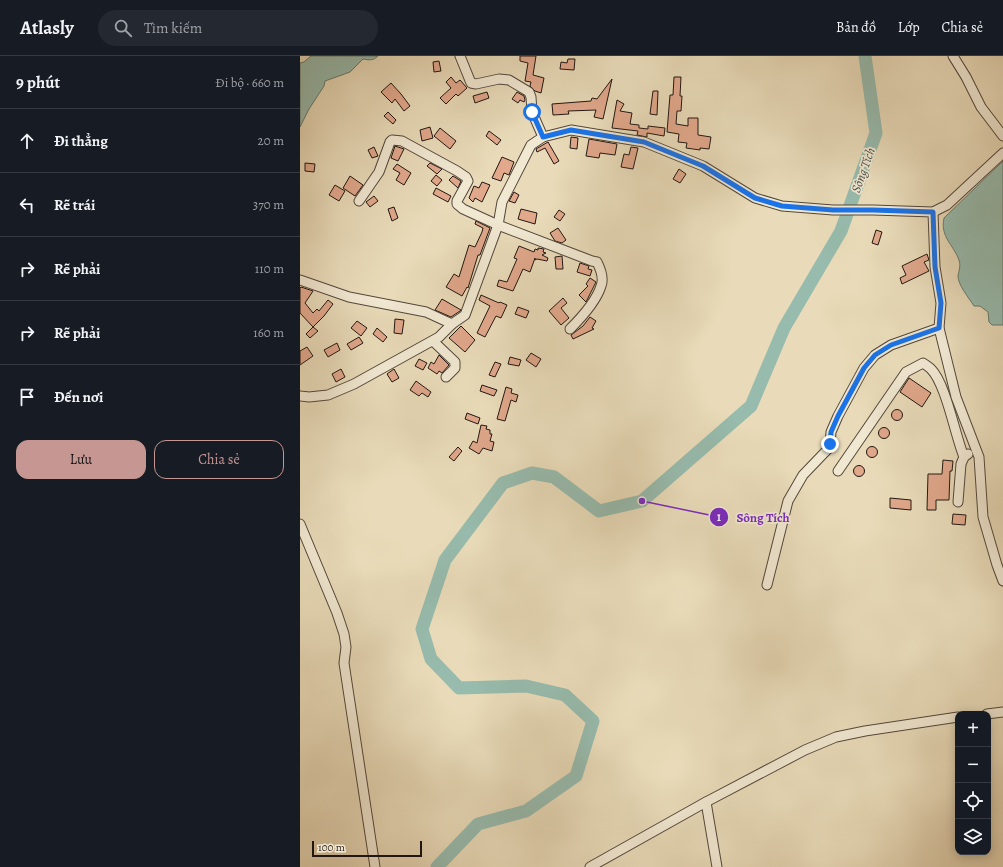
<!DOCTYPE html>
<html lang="vi">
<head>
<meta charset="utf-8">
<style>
  :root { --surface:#171b24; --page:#242831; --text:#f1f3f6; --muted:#9ea1a6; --line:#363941; --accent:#c59692 }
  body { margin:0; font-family:Alegreya,serif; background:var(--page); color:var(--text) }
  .controls { position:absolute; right:12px; bottom:12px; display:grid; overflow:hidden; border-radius:8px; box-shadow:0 2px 10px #0003 }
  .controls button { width:36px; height:36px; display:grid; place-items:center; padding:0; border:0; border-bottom:1px solid var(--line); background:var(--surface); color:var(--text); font:20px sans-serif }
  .scale { position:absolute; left:12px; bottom:10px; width:110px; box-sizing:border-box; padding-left:4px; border:2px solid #211611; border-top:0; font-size:11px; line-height:14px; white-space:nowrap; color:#211611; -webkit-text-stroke:3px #f1e8d2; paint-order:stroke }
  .stop { position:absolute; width:12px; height:12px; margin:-9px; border:3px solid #1a73e8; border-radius:50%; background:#fff }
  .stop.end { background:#1a73e8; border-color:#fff; box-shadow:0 1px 4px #0008 }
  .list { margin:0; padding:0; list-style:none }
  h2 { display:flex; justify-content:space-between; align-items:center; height:52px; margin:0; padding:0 16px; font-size:17px }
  h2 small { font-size:13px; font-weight:400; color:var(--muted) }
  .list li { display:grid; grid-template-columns:26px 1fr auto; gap:12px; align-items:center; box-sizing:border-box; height:64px; padding:0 16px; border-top:1px solid var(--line) }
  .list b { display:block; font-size:15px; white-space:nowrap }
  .list em { font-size:13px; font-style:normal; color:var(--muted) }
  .actions { display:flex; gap:8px; padding:12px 16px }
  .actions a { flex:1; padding:9px 0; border:1px solid var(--accent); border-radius:12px; text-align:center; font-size:14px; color:var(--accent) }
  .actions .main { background:var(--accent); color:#111 }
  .icon { flex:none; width:22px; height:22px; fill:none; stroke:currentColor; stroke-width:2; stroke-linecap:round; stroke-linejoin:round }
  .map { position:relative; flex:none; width:703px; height:811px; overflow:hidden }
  header { display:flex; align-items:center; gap:24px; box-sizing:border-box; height:56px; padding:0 20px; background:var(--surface); border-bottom:1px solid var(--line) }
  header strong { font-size:19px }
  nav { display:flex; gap:22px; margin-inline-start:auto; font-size:14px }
  .search { width:280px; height:36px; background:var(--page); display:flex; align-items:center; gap:10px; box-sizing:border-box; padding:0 14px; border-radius:22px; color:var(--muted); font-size:15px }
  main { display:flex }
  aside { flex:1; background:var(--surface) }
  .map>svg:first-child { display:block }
</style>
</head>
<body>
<header>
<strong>Atlasly</strong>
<div class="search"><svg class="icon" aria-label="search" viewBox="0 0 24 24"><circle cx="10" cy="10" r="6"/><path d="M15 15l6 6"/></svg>Tìm kiếm</div>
<nav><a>Bản đồ</a><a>Lớp</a><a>Chia sẻ</a></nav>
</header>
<main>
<aside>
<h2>9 phút<small>Đi bộ · 660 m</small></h2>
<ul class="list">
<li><svg class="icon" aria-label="ahead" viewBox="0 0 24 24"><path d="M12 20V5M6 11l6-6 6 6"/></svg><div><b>Đi thẳng</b></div><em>20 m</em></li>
<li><svg class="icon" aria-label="left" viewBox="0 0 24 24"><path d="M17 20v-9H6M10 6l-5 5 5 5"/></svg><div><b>Rẽ trái</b></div><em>370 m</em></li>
<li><svg class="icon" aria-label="right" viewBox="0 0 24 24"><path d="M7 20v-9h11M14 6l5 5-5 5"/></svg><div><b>Rẽ phải</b></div><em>110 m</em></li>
<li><svg class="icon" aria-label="right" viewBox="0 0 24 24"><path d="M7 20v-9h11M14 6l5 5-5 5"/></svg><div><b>Rẽ phải</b></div><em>160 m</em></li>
<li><svg class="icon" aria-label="arrive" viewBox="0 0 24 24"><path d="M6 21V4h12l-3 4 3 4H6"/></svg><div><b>Đến nơi</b></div></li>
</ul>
<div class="actions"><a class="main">Lưu</a><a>Chia sẻ</a></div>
</aside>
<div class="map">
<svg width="703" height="811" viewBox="0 0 703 811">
  <rect width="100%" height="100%" fill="#e9dbb9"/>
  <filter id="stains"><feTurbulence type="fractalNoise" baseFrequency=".005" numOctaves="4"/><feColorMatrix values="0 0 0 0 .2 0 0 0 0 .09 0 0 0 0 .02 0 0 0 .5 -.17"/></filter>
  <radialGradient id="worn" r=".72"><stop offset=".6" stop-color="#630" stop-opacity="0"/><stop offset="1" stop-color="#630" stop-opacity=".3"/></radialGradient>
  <g fill="#97bbad" stroke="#68796f">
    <path d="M11,0H78C73,5 69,4 63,3L50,16L25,25L24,30L9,53L0,71V7L4,6Z"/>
    <path d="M703,105V269H692L689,266L688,256L680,250H674C669,242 658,229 658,220C659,214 661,210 659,204C653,188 640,181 644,162Z"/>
  </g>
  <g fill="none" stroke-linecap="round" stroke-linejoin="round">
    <path stroke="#97bbad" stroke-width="13" d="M137,811L178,768L226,755L276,720L293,665L265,639L226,630L159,632L131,603L122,573L145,504L203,427L232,417L254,421L299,455L342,445L451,350L484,272L541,175L576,77L565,0"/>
  </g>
  <g fill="#e1a88c" stroke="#211611">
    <path d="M220,0H236L233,19L244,22L241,37L235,35L230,30L231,26L225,25L228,7L220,5Z"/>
    <path d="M268,3H275L274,14L260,13L261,6L267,7Z"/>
    <path d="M139,5L141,15L134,16L133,6Z"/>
    <path d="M151,21L156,27L160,24L167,32L158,40L156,38L146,48L140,42L151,32L146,26Z"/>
    <path d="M374,21H381L380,40H382L381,55H377L376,68L388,70V62H398V79L411,81L409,93L400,92V94L386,92L387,87L378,86L379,78L367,76L370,39H373Z"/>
    <path d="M312,23L303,63L294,61L296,54L268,55L269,58L253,59L252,48L291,45L292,42L297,43Z"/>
    <path d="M91,27L101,38L110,50L104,55L95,43L92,47L81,36Z"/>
    <path d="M353,35H358L357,59L350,58Z"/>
    <path d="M187,36L189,42L175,47L173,40Z"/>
    <path d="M217,36L224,40L225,44L224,46L220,44L218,47L212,43Z"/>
    <path d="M317,44L324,48L320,55L332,57L330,68L339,69V72L348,73V70L365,72L364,80L347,77V81L337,79L338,75L312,72Z"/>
    <path d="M88,56L96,64L93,68L84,60Z"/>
    <path d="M130,71L133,82L122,85L120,74Z"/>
    <path d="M140,72L156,85L150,93L134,80Z"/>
    <path d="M189,75L201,84L197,89L186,80Z"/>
    <path d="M271,81L278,82L277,93L270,92Z"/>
    <path d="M289,83L317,88L315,99L300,97L299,102L286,100Z"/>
    <path d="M248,86L259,105L254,108L245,92L237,96L236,93Z"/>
    <path d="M95,90L104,93L98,105L91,102Z"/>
    <path d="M74,91L78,100L72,102L68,94Z"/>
    <path d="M331,91L338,92L333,113L321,111L324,98L329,99Z"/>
    <path d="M202,101L214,106L209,119L204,117L201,125L192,122Z"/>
    <path d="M5,107L15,108L14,116L5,115Z"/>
    <path d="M130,107L142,113L137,118L127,110Z"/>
    <path d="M97,108L111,117L104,129L96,124L100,117L93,113Z"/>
    <path d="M379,113L386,118L380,127L373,123Z"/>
    <path d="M136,119L142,124L137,130L131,125Z"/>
    <path d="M50,120L63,129L55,140L43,132Z"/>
    <path d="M153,120L161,125L158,132L149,124Z"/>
    <path d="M182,126L190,129L182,146L175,142L173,146L169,142L174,130L179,132Z"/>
    <path d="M35,129L45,135L39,145L29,139Z"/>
    <path d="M136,132L151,140L148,146L133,138Z"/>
    <path d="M214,136L219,139L215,147L209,145Z"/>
    <path d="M74,140L78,145L70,151L66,146Z"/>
    <path d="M94,151L98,162L92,165L88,153Z"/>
    <path d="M221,153L237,157L235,168L218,163Z"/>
    <path d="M259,154L265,158L260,165L254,161Z"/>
    <path d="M176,165L190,172L180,199H178L168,232L167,231L162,240L146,231L154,218L159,221L169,189L175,191L182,176L183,172L175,168Z"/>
    <path d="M258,172L266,184L262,187L255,185L250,177Z"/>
    <path d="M576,174L582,176L578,189L572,187Z"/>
    <path d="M219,190L234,196L235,193L238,194V192L244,193L243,196L246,197L242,199L248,202L247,205L237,203L235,204V202L230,216L223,213L213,235L197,230L199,224L207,226L217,203L214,202Z"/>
    <path d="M627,198L629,204L624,206L629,215L602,228L600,222L606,219L602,210Z"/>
    <path d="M262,200L263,213H256L255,201Z"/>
    <path d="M280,207L289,210L288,213L292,214L290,220L277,216Z"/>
    <path d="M290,222L296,226L286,246L279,239L288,230L286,228Z"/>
    <path d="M1,231L13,235L5,247L13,257L17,253L19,255L28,244L33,248L24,260L13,271L0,257V232Z"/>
    <path d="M181,239L199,247L200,246L207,249L201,262L196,260L185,281L177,277L190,250L179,244Z"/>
    <path d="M263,242L267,247L261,252L269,262L261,269L249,255Z"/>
    <path d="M142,243L161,254L160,255L151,261L135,254Z"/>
    <path d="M218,251L229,255L226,262L215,258Z"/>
    <path d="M290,261L296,265L292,272L294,273L273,283L271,279L283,270Z"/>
    <path d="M95,263L104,264L102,278L94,277Z"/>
    <path d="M57,265L67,272L61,280L51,272Z"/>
    <path d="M161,270L175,284L165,296L149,282Z"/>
    <path d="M13,271L18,275L10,282L6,278Z"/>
    <path d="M77,272L87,281L83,286L73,278Z"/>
    <path d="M59,281L63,287L51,294L47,288Z"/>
    <path d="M37,287L40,294L28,301L24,294Z"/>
    <path d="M7,291L13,300L0,309V295Z"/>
    <path d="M231,297L241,303L236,311L226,304Z"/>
    <path d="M139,299L149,309L142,317L139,315L137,318L128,312L131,306L134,308Z"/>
    <path d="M210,301L221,304L219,310L208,308Z"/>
    <path d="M119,303L127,307L123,314L115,310Z"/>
    <path d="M195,306L201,308L195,321L189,319Z"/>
    <path d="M41,313L45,321L36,326L32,318Z"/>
    <path d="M94,313L99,322L92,326L87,318Z"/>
    <path d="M609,322L631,337L622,351L600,336Z"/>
    <path d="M116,325L131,336L128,341L122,337L119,340L110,334Z"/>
    <path d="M182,329L197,334L194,340L180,335Z"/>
    <path d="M206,331L212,333L211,337L218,339L216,346L211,344L205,365L197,363Z"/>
    <circle cx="597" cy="359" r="5.5"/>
    <path d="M167,357L180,362L178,368L165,363Z"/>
    <path d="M181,369L187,370L186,373L190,374V378H192L190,385L194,386L192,395L183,392L179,398L169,392L173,385L177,387Z"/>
    <circle cx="584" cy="377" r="5.5"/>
    <circle cx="572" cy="396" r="5.5"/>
    <path d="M158,391L162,395L154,405L149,401Z"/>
    <path d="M643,404L653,405L652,415H650L649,444H636V454H627L628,418H642Z"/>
    <circle cx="559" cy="415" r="5.5"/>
    <path d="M590,442L611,444V454L590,452Z"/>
    <path d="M653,458L666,459L665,469L652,468Z"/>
  </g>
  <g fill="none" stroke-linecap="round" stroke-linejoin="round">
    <g stroke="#53473b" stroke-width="11">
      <g id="minor">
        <path d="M160,0L171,27L176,28L199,23L209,24L229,36L231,41L232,56L243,81"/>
        <path d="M653,0L666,21L681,51L703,80"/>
        <path d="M59,145L79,116L90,86L92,84L102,85L157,115L166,121L168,125L157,145V148L163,153L198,169L292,205L297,206C300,212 304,223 301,230C296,246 281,262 270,273"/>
        <path d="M633,156L635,211L641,247L639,272L656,341L679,401L683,461L697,509L703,525"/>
        <path d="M0,224L49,241L126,256L152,268L165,259L198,169L202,146L231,89L243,81L271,74L344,86L403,110L455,142L482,150L533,154H573L633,156L647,149L703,97"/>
        <path d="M133,285L155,306V312L146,321"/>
        <path d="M0,340L9,341L28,339L54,328L139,281L152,268"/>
        <path d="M538,415L606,316L623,307C626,309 629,311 631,313C646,328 655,379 664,401"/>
        <path d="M658,446L661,408L664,401L668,398"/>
        <path d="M0,468L37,557L44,578L46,591L44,607L75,811"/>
        <path d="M467,529L488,445L503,419L527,394L530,388L531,376L538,360L564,312L575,299L591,289L639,272"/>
        <path d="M687,658L703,656"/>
        <path d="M290,811L406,746"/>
        <path d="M417,811L406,746L505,694L536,681L565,675L658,661"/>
      </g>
    </g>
    <use href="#minor" stroke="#f1e8d2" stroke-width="9"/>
  </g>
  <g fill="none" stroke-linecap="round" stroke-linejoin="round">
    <path stroke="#1a73e8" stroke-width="5" d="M232,56L243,81L271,74L344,86L403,110L455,142L482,150L533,154H573L633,156L635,211L641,247L639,272L591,289L575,299L564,312L538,360L531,376L530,388"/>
  </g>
  <g text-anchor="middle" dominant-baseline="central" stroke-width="3.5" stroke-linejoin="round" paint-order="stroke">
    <g font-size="13" font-style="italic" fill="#4a5048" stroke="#f1e8d2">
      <text transform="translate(563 114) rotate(-70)">Sông Tích</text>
    </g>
  </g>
  <path fill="none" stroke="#7b2cbf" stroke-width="1.5" d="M342 445L419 461"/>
  <g fill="#7b2cbf" stroke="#f1e8d2" stroke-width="1.5">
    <circle cx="342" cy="445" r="4"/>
    <circle cx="419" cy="461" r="10"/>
  </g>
  <g font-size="12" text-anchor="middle" font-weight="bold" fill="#fff">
    <text x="419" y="465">1</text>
  </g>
  <g font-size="13" text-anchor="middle" font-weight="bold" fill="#7b2cbf" stroke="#f1e8d2" stroke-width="3.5" stroke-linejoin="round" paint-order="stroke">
    <text x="463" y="466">Sông Tích</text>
  </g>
  <rect width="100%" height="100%" filter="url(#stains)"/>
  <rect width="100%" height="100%" fill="url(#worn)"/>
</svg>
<div class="controls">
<button>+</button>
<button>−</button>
<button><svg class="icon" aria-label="locate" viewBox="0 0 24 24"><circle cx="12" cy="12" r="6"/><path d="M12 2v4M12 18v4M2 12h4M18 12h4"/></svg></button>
<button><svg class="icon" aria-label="layers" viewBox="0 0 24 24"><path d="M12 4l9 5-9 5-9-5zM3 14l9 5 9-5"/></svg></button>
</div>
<div class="scale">100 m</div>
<div class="stop" style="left:232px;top:56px"></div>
<div class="stop end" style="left:530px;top:388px"></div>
</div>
</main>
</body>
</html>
